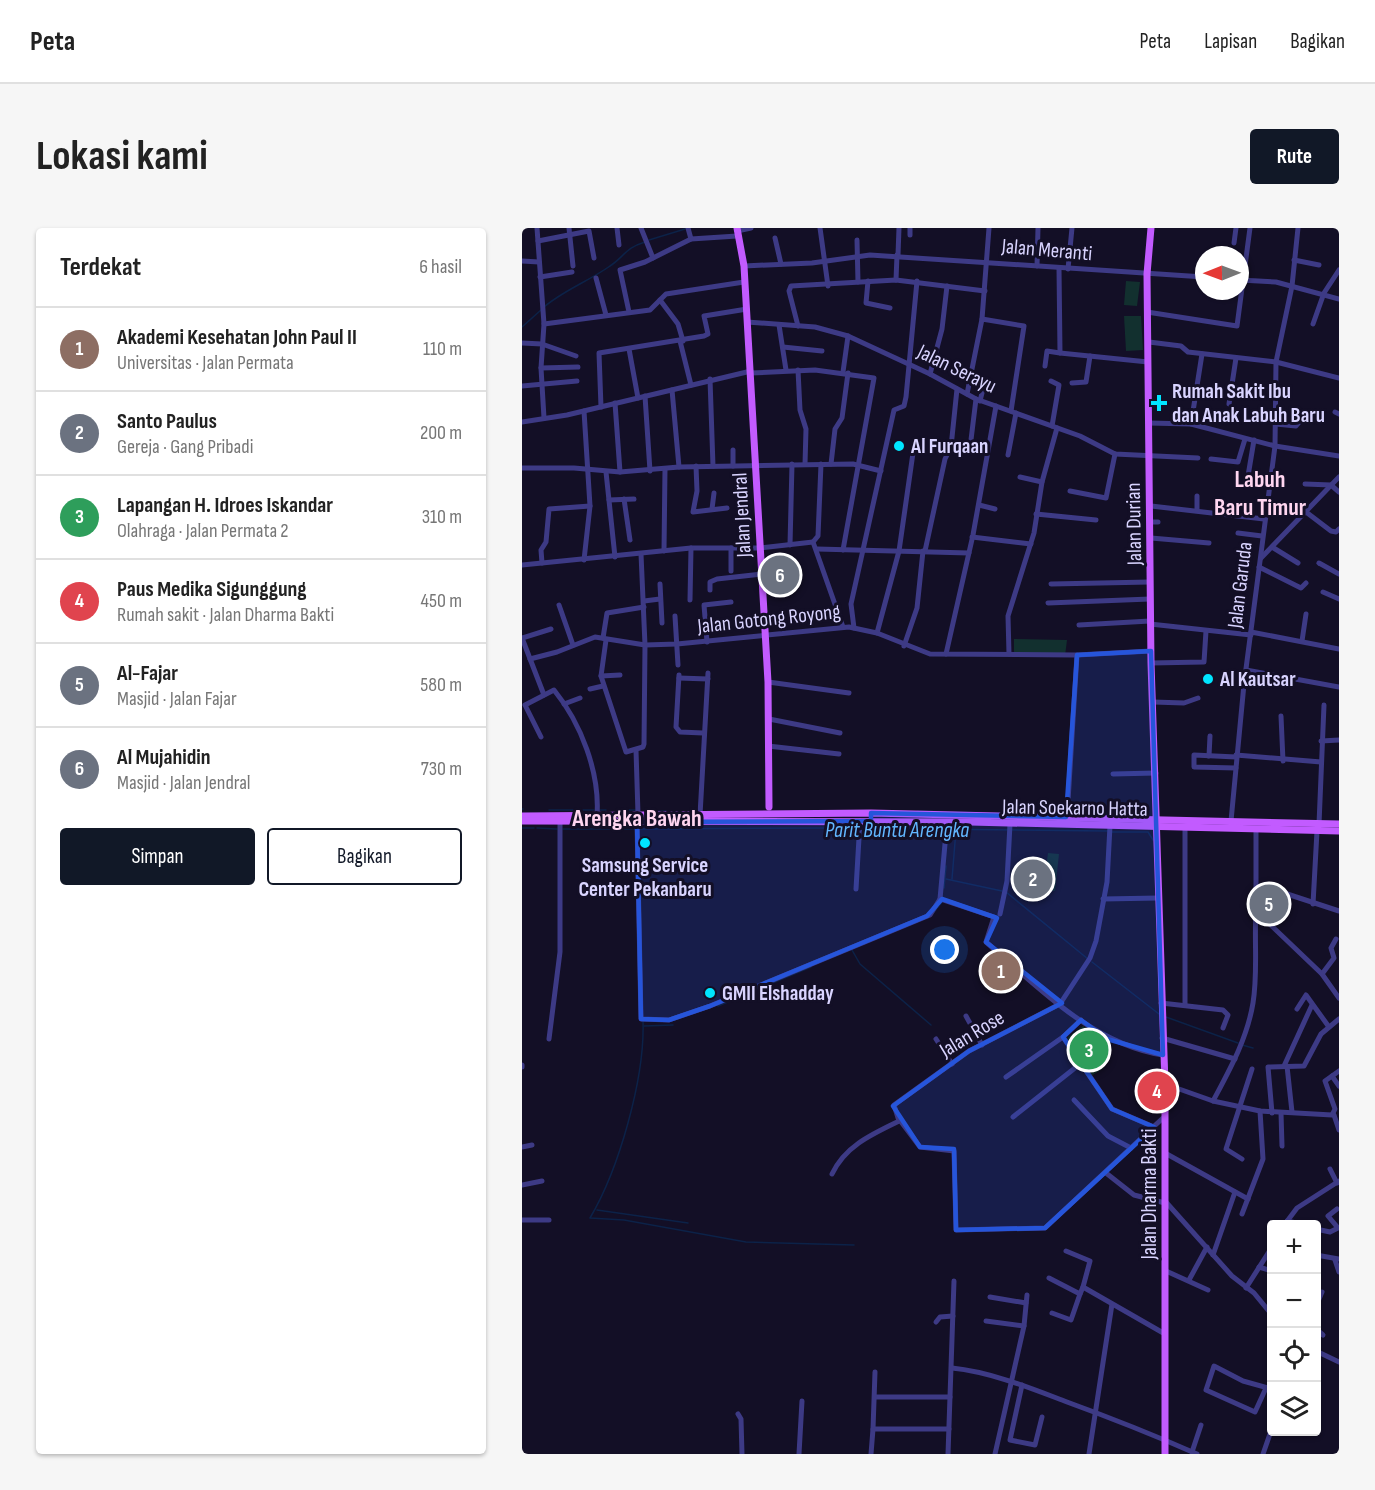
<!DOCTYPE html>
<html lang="id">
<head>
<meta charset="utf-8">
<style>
  :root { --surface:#fff; --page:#f6f6f6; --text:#222; --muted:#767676; --line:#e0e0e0; --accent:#111827 }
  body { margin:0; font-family:"Sofia Sans Condensed",sans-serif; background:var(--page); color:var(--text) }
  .controls { position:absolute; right:18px; bottom:18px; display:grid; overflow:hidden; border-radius:6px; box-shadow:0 2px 4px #0004 }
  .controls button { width:54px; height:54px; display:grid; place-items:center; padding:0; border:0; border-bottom:2px solid var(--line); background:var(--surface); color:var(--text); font:30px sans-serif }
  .compass { position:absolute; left:673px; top:18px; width:54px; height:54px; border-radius:50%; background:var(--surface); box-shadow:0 2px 4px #0004; rotate:269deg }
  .you { position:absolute; left:423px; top:722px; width:21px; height:21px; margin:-15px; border:4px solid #fff; border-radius:50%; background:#1a73e8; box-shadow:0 0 0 9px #1a73e833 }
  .badge { display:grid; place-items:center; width:39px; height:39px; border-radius:50%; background:var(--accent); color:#fff; font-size:20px; font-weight:700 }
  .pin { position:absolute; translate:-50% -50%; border:3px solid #fff; box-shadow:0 2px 6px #0006 }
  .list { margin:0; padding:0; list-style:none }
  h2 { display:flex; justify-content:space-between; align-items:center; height:78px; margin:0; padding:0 24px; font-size:26px }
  h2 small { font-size:20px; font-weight:400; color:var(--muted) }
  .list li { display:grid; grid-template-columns:39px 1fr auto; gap:18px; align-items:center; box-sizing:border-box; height:84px; padding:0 24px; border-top:2px solid var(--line) }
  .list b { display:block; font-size:22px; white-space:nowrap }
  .list p { margin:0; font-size:20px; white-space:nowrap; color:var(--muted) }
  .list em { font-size:20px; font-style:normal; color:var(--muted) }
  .actions { display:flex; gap:12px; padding:18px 24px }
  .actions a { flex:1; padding:14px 0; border:2px solid var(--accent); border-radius:6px; text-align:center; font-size:21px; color:var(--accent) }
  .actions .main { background:var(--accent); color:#fff }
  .icon { flex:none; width:33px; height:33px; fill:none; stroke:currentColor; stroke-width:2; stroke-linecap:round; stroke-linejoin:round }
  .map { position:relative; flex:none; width:817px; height:1226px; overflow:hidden; border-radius:6px }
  header { display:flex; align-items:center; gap:36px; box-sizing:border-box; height:84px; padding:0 30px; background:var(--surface); border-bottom:2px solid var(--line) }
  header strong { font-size:28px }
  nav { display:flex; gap:33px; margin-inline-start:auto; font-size:21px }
  .intro { display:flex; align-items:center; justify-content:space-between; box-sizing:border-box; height:144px; padding:0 36px }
  h1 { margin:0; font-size:42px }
  .button { padding:15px 27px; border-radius:6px; background:var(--accent); color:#fff; font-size:21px; font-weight:700 }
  main { display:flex; gap:36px; padding:0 36px }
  aside { flex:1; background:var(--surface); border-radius:6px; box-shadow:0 2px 4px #0004 }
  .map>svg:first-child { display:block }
</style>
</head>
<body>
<header>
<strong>Peta</strong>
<nav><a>Peta</a><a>Lapisan</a><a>Bagikan</a></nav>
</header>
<div class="intro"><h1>Lokasi kami</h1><a class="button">Rute</a></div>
<main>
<aside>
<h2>Terdekat<small>6 hasil</small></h2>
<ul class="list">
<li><span class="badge" style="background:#8d6e63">1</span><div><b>Akademi Kesehatan John Paul II</b><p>Universitas · Jalan Permata</p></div><em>110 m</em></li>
<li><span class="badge" style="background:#6b7280">2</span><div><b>Santo Paulus</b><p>Gereja · Gang Pribadi</p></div><em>200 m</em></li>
<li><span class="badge" style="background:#2e9e5b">3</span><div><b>Lapangan H. Idroes Iskandar</b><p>Olahraga · Jalan Permata 2</p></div><em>310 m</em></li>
<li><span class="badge" style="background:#e0444e">4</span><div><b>Paus Medika Sigunggung</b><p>Rumah sakit · Jalan Dharma Bakti</p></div><em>450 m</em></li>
<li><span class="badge" style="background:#6b7280">5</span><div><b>Al-Fajar</b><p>Masjid · Jalan Fajar</p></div><em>580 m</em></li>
<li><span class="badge" style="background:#6b7280">6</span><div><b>Al Mujahidin</b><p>Masjid · Jalan Jendral</p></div><em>730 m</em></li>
</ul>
<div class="actions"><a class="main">Simpan</a><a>Bagikan</a></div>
</aside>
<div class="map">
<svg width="817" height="1226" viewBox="0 0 817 1226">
  <rect width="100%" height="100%" fill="#130f26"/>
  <g fill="#12302f">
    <path d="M604,53L618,54L615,78L602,77Z"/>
    <path d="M602,88H619L621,122L604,123Z"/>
    <path d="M492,411L545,412L543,428H492Z"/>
    <path d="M526,625L537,626L533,663L521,662Z"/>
    <path d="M561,798L584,813L577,831L582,840L569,848L545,810Z"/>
  </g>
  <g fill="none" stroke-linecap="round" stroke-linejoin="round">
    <g stroke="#0c2248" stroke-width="1.5">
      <path d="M127,12L163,1"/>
      <path d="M22,79C42,62 67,53 88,38C102,29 103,20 123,14"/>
      <path d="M0,99L19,82"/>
      <path d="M0,581H1"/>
      <path d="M27,582H72"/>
      <path d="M76,582H84"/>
      <path d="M95,582H114"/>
      <path d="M395,583L480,585"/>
      <path d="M124,584L144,583"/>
      <path d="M0,600H12"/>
      <path d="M15,600L35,601"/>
      <path d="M41,601H113"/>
      <path d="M117,601L307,600L586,603"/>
      <path d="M590,604H626L631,612"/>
      <path d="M424,651L480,663"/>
      <path d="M430,651L434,602"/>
      <path d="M422,660L424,638"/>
      <path d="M484,664L566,731"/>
      <path d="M409,688L420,674"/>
      <path d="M330,722L338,736L409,797"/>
      <path d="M570,734L637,786"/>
      <path d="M196,778L289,739"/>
      <path d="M644,789L716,815"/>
      <path d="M121,793C123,850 97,941 68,990L102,992L224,1014L332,1017"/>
      <path d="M122,798L151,797"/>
      <path d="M720,817L731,820"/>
      <path d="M75,982L166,995"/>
    </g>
    <g stroke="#3d3a85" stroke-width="5">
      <path d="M15,0L22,96L19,140L22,190"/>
      <path d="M47,0L51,38"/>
      <path d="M95,0L97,17"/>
      <path d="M119,0L131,30"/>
      <path d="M166,0L169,11"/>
      <path d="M298,0L306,58"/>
      <path d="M388,0V7"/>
      <path d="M215,3L229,0"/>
      <path d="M253,10L259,36"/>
      <path d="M335,12L336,54"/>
      <path d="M16,13L67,3L72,30"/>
      <path d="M712,15L714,0"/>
      <path d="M376,27L377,0"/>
      <path d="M700,27V21"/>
      <path d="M772,32L797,37"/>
      <path d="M0,33L17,34"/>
      <path d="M222,38L290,35L348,27L682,49"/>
      <path d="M515,38L516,0"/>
      <path d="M537,40L538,125L626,134"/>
      <path d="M546,41L550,0"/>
      <path d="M18,49L50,44"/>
      <path d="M74,50L84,87"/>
      <path d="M374,52L375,27"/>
      <path d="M718,52L754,54L817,71"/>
      <path d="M346,53L344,75L368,80"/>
      <path d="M138,72L156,96L161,113"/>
      <path d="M107,84L98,42L123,34L169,11L215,8"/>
      <path d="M625,84L715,98L728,0"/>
      <path d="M460,91L502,98L489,183"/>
      <path d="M225,94L293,99L326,108L408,146L454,171L558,208L593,226L676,230"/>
      <path d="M22,96L128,82L144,66L222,54"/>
      <path d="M791,96L802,65L817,42"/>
      <path d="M257,97L264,142"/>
      <path d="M276,98L267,63L269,58L374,52L463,63"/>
      <path d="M158,113L169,157"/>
      <path d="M627,114L659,118L666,124L754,134L817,150"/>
      <path d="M0,115L20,116L54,128"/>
      <path d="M261,119L300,123"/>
      <path d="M107,121L116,170"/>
      <path d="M523,138L525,123L538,125"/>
      <path d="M19,140L56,139"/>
      <path d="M276,142L278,182L284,201L283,236"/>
      <path d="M321,144L326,108"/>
      <path d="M229,145L293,142L352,150L321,322"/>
      <path d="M408,146L420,101L425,58"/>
      <path d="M188,151L191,238"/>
      <path d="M529,153L537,157L530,198"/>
      <path d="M550,155L564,154L568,128"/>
      <path d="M0,158L55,153"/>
      <path d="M150,162L157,239"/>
      <path d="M445,166L460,91L467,0"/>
      <path d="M123,168L128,243"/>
      <path d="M458,173L463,153L461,150"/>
      <path d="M93,175L98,244"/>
      <path d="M707,176L714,130"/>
      <path d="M79,179L77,125L182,108L186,106L182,88L225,81"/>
      <path d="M813,184L817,186"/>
      <path d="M0,194L45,187L229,143"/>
      <path d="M626,195L669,196L753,218L817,228"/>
      <path d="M669,196L680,126"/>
      <path d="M754,196L774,198L779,192L788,191"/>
      <path d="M448,220L454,171"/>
      <path d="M211,222V238"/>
      <path d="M486,227L494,185"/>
      <path d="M689,231L716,234L723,211"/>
      <path d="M309,236L313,201L320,190L326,145"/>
      <path d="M174,238L175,263L171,284L205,280"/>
      <path d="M0,240H52L98,244L157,239L331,236L359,243"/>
      <path d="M84,244L93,329"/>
      <path d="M726,248L732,212"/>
      <path d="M498,249L520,254"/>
      <path d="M783,256L809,257L817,264"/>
      <path d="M548,263L584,270L593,226"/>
      <path d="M102,271L108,312"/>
      <path d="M87,272L112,271"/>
      <path d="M457,277L473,281"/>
      <path d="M629,278L742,291"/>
      <path d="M190,281L192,265"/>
      <path d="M675,282V268"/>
      <path d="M784,284L809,303L814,304L817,301"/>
      <path d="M514,286L574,292"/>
      <path d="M629,294H636"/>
      <path d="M716,305L740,308"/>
      <path d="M450,309L509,316"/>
      <path d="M629,310L687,315"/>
      <path d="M291,314L296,308L299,236"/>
      <path d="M268,317L270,236"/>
      <path d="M750,319L776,335"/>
      <path d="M295,321L447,325"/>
      <path d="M142,323L143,241"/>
      <path d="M403,323L423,231L429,219L435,161"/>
      <path d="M739,330L817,249"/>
      <path d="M62,332L68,278L62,183"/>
      <path d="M20,335L19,322L24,314L27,281L68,278"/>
      <path d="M797,335L817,346"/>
      <path d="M0,337L169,320H238L291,314L321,399"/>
      <path d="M737,339L779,360L784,355"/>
      <path d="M209,343V320"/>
      <path d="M138,356L140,395"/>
      <path d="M529,356L628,354"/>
      <path d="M188,362V354L195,351L240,346"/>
      <path d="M801,364L817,371"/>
      <path d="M168,372L169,320"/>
      <path d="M122,373L138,371"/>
      <path d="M526,375L628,371"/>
      <path d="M37,377L51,417"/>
      <path d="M153,388L156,437"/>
      <path d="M628,396L729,407"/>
      <path d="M557,397L628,393"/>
      <path d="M332,400L329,376L372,182L382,178L384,169L395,53"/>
      <path d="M729,404L817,421"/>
      <path d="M355,405L377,323L392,218L397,215L408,216"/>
      <path d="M0,410L22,467"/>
      <path d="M0,410L29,401"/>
      <path d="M81,410L85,385L122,379"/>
      <path d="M84,412L79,448L104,524L121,519L122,516L123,417L119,326"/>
      <path d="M780,413L784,386"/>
      <path d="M185,414L182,377L209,374"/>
      <path d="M382,418L395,380L401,323"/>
      <path d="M424,426L451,307L474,178"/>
      <path d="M487,426L486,388L512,305L520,254L535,200"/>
      <path d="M8,431L35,424L73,409L123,417L155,416L327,399L355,405L408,426L555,427L629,423"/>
      <path d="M629,435L682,434L684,403"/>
      <path d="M724,442L817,459"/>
      <path d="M157,447L154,499L158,504L181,505"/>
      <path d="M79,448L98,447"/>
      <path d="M157,450L186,451"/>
      <path d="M246,454L327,465"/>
      <path d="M68,461L81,458"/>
      <path d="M631,474L662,475L676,470"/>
      <path d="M42,476L58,470"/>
      <path d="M759,488L761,533"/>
      <path d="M247,491L318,505"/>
      <path d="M19,509L3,477L32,462C59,495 78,545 75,587"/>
      <path d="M799,513L817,512"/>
      <path d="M246,518L317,526"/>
      <path d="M114,522L116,586"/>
      <path d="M714,527L799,534"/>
      <path d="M687,528L688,508"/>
      <path d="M714,540L672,539V527L714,529"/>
      <path d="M591,546L634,545"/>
      <path d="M178,587L186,445"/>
      <path d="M545,589L555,427"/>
      <path d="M709,593L722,456L753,218L754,134L770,58L776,0"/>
      <path d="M115,594L119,791L147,792L188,778L408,687L418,671L425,594"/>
      <path d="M797,596L802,477"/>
      <path d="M663,599V777"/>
      <path d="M734,601V683L800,746L817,770"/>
      <path d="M334,661L338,593"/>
      <path d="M756,663L817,683"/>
      <path d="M418,671L472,689L464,714C516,759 570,816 641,827"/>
      <path d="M581,671L636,670"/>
      <path d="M791,676L795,603"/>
      <path d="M478,686L485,653L488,596"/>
      <path d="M800,746L812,730L809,720L814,711"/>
      <path d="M639,775L701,782L706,787L701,800"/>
      <path d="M775,781L784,767L807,799"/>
      <path d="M444,788L460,817"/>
      <path d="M541,809L590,881L632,899"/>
      <path d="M640,810L713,831"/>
      <path d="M27,811L38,724V594"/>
      <path d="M414,811L430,836"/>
      <path d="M0,837V839"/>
      <path d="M762,838L790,777"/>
      <path d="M765,838L770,884"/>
      <path d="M810,848L817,858"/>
      <path d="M484,849L541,809L559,792"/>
      <path d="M643,856L691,873L738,883L810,887L813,881L803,853L817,843"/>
      <path d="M552,872L586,908L609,920"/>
      <path d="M691,873C708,841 725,811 731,775C736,745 732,713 734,683"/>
      <path d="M750,885L746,839L782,838L799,806L817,791"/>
      <path d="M759,885L760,918"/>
      <path d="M812,887L817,902"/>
      <path d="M491,889L558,836"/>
      <path d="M377,891L398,919L432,923L434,1002L523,1000L642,889"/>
      <path d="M0,919L10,917"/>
      <path d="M643,925L726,971"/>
      <path d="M720,931L704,921L730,841"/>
      <path d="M808,941L815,955"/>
      <path d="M584,945L612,967L643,975"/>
      <path d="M310,946C323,918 350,906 377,893L372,877L447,823L538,776L568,730L574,713L585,654L588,598"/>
      <path d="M0,957L20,953"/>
      <path d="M643,973L710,1048L732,1065L750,1087"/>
      <path d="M720,986L741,931L738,883"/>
      <path d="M0,992H27"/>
      <path d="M765,993L779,996"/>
      <path d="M763,996L775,980L817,953"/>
      <path d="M794,1001L808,1004L816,1000L806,988L815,981"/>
      <path d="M544,1023L568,1033L561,1059"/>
      <path d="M691,1027L713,964"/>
      <path d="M794,1027L817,1031"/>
      <path d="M813,1032L817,1044"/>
      <path d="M737,1039L750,1043"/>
      <path d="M644,1043L686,1062"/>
      <path d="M527,1050L558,1066L561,1059L643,1106"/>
      <path d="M667,1052L685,1019"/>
      <path d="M724,1060L750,1019"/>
      <path d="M468,1069L504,1075"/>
      <path d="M794,1078L800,1064"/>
      <path d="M530,1085L549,1092L558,1066"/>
      <path d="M464,1093L502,1098"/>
      <path d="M414,1094L418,1089L431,1088"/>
      <path d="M794,1101L801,1107"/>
      <path d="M794,1123L817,1134"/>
      <path d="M430,1140C469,1144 508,1160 545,1174C589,1190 632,1207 675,1226"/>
      <path d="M500,1157L488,1212L513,1217L520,1189"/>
      <path d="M744,1160L733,1184L684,1162L692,1138L721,1153L750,1161"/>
      <path d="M353,1169H428"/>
      <path d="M216,1186L219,1191L220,1226"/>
      <path d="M351,1201L353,1144"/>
      <path d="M670,1224L679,1197"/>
      <path d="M277,1226L280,1173"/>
      <path d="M349,1226L351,1201H427"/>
      <path d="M426,1226L432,1053"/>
      <path d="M473,1226L502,1098L505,1067"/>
      <path d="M567,1226L590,1076"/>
      <path d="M741,1226L750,1200"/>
    </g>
    <g stroke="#c25bff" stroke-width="7">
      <path d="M215,0L222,38L246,454L247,579"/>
      <path d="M629,0L625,46L629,435L643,856V1226"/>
      <path d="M0,588L349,585L817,596"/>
      <path d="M0,593L448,594L817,603"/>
    </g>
  </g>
  <path fill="#2655da" fill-opacity="0.2" stroke="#2655da" stroke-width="4.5" stroke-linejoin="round" d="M629,423L641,827L585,811L559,792L541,809L590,881L632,899L523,1000L434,1002L432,921L398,919L371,878L447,823L540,775L464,714L475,690L420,671L405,688L188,778L147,792L119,791L115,594L349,593V585L544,589L555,427Z"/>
  <g fill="#00e5ff" stroke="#130f26" stroke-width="2">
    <path d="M634 166h6v6h6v6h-6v6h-6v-6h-6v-6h6z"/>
    <circle cx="377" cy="218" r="6"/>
    <circle cx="686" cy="451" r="6"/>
    <circle cx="123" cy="615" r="6"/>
    <circle cx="188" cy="765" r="6"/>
  </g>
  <g text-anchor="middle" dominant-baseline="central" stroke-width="6" stroke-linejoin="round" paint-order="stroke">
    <g font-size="21" fill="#d9d4ff" stroke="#130f26">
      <text transform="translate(525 22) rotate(5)">Jalan Meranti</text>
      <text transform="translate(435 141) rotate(26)">Jalan Serayu</text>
      <text transform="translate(220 287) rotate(-93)">Jalan Jendral</text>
      <text transform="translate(612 296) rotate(-91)">Jalan Durian</text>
      <text transform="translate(718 357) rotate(-83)">Jalan Garuda</text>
      <text transform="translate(247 391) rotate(-6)">Jalan Gotong Royong</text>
      <text transform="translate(553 580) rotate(1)">Jalan Soekarno Hatta</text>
      <text transform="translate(450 806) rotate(-31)">Jalan Rose</text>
      <text transform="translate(627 966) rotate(-90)">Jalan Dharma Bakti</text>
    </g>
    <g font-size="21" font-weight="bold" fill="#d9d4ff" stroke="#130f26" text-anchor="start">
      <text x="650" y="163">Rumah Sakit Ibu<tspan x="650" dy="24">dan Anak Labuh Baru</tspan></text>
      <text x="389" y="218">Al Furqaan</text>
      <text x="698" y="451">Al Kautsar</text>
      <text x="123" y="637" text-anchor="middle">Samsung Service<tspan x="123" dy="24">Center Pekanbaru</tspan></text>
      <text x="200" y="765">GMII Elshadday</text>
    </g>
    <g font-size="22" font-style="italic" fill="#62b6ff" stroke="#130f26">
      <text x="375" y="602">Parit Buntu Arengka</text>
    </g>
    <g font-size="24" font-weight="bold" fill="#ffd6f0" stroke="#130f26">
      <text x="738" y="251">Labuh<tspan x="738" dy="28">Baru Timur</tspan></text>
      <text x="115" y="590">Arengka Bawah</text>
    </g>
  </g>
</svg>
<div class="controls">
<button>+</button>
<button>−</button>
<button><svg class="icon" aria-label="locate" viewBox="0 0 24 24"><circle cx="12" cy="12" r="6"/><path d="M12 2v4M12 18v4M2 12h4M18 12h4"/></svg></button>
<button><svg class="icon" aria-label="layers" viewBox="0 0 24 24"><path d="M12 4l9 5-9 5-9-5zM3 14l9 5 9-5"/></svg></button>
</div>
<svg class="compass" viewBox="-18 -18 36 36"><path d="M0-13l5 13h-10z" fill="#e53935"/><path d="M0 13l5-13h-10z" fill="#767676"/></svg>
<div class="you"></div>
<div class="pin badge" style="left:479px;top:743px;background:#8d6e63">1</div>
<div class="pin badge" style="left:511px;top:651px;background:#6b7280">2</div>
<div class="pin badge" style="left:567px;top:822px;background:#2e9e5b">3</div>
<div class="pin badge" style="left:635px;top:863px;background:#e0444e">4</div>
<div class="pin badge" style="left:747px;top:676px;background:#6b7280">5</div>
<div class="pin badge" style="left:258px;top:347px;background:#6b7280">6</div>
</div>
</main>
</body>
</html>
